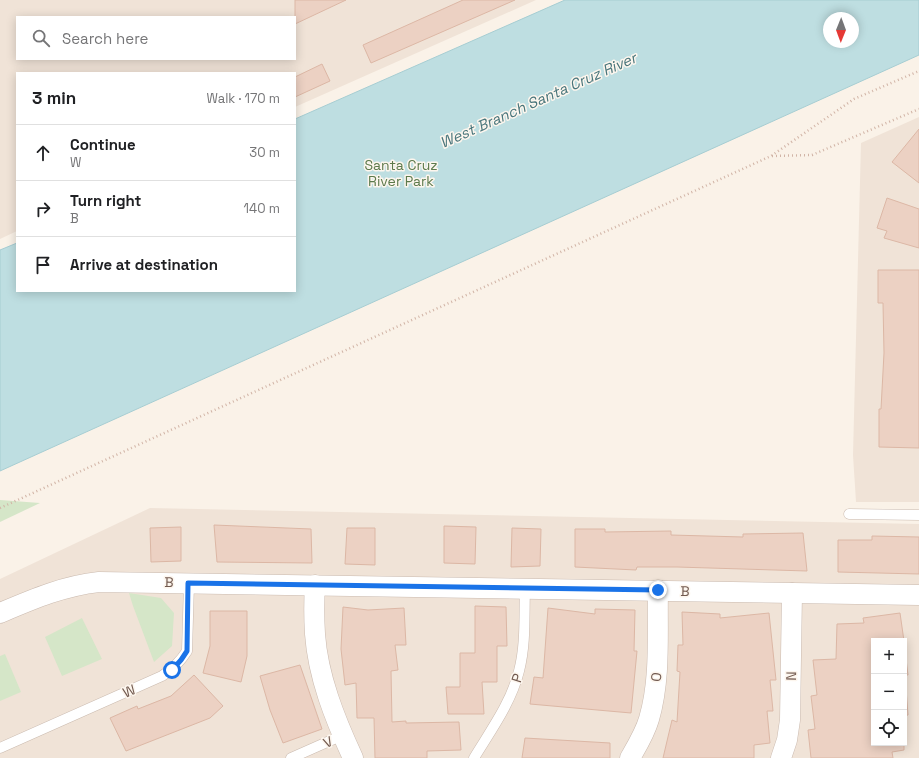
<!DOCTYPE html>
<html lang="en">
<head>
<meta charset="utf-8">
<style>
  :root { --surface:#fff; --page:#f2f2f2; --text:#202124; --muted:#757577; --line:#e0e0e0 }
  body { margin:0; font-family:"Space Grotesk",sans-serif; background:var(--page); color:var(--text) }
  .controls { position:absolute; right:12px; bottom:12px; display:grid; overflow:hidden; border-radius:0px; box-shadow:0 2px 10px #0003 }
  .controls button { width:36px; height:36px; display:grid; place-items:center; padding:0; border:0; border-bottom:1px solid var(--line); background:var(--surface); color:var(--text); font:20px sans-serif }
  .compass { position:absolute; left:823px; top:12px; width:36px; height:36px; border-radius:50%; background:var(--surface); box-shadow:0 2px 10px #0003; rotate:181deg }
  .stop { position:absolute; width:12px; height:12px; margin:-9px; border:3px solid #1a73e8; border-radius:50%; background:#fff }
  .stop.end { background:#1a73e8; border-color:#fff; box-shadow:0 1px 4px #0008 }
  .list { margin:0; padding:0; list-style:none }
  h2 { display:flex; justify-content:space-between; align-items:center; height:52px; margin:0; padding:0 16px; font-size:17px }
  h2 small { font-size:13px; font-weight:400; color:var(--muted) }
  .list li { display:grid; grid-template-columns:26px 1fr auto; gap:12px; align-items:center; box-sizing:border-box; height:56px; padding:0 16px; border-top:1px solid var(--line) }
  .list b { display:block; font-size:15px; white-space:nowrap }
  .list p { margin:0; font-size:13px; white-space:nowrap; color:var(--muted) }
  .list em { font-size:13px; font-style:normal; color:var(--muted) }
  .icon { flex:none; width:22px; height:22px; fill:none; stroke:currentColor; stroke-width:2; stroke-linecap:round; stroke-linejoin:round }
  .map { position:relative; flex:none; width:919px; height:758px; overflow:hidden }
  .search { position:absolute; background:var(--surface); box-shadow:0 2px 10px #0003; left:16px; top:16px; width:280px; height:44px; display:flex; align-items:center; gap:10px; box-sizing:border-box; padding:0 14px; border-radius:0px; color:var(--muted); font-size:15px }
  .panel { position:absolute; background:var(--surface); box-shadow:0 2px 10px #0003; left:16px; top:72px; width:280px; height:220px; border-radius:0px }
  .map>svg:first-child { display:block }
</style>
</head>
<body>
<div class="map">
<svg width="919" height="758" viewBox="0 0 919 758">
  <rect width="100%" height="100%" fill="#faf2e8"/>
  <g fill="#f0e3d7" fill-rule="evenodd">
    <path d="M0,0H536L295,107V73H17V231L0,239ZM17,17H295V59H17Z"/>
    <path d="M919,117V502H856L853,455L861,143Z"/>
    <path d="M150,508L919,524V758H0V579ZM874,641H904V743H874Z"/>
  </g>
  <g fill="#d5e6c8">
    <path d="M0,500L40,503L0,522Z"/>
    <path d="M129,593L161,598L174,613L172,646L154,662L133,606Z"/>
    <path d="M82,618L102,659L62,676L45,637Z"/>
    <path d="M5,654L21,692L0,701V656Z"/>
  </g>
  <path fill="#bedee1" stroke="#a6cdd2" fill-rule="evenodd" d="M565,0H919V55L0,471V250L17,243V291H295V119ZM829,18H853V42H829Z"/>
  <g fill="#ecd1c3" stroke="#dcb7a5">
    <path d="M295,0H346L295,24Z"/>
    <path d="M463,0H515L371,63L363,45Z"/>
    <path d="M322,64L330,81L295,97V77Z"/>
    <path d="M919,129V183L892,162Z"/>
    <path d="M887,198L919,209V248L884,238L887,231L877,228Z"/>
    <path d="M878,270H919V448L879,447V409H881L884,353L883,303H878Z"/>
    <path d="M214,525L311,529L312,563L217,562Z"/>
    <path d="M444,526L476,527L475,564L444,563Z"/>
    <path d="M181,527V561L151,562L150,528Z"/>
    <path d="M347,528H375V565L345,564Z"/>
    <path d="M512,528L541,529L540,566L511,567Z"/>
    <path d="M575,529H605V532L671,531V535L743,537V534L803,533L807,571L677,567H637L636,570L575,567Z"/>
    <path d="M872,536L919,537V574L838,572V540H872Z"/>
    <path d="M475,606L506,607L507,646H497V682H482L484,714H448L446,687H460V653H475Z"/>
    <path d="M343,607L368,610L404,608L406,645H395L398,670L391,671L392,722L406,721V723L459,722L461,750L427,751V758H375L374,718H357L356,683L345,685L341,649Z"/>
    <path d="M548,608L595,614V609L635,610L634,651H637L631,713L530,704L534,677L543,678Z"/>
    <path d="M210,611H247V656L241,682L203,673L210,646Z"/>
    <path d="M682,612L720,614V618L769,613L776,680H770L773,711H767L770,743L754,745V758H663L672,720L677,722L680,672L677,671L678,645H683Z"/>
    <path d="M900,613L904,641H874V743H904V734V750L892,752L893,758H811L808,730L815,729L811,696L817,695L813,660L836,659L837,624L864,623L863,618Z"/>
    <path d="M904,643L908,675H905L908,715L904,716Z"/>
    <path d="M300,665L322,729L283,743L270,710L260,676Z"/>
    <path d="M194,675L223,706L210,718L126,751L110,718L137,706L138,709L171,696Z"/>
    <path d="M525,738L610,743V758H522Z"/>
  </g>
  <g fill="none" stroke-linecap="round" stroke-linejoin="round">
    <g stroke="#cabaaf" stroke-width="11">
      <g id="service">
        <path d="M849,514L919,515"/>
        <path d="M0,748L162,676C173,669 180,662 187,651L189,583"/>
        <path d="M291,758L343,735"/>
        <path d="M474,758C491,730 511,703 519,671C526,644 524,616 525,588"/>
      </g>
    </g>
    <g stroke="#cabaaf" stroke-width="21">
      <g id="minor">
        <path d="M315,585C314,601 314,618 315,634C318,677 335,719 353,758"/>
        <path d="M0,613C33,599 63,586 99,582L919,595"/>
        <path d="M630,758C637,746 645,733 649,719C661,678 657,633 658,590"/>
        <path d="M781,758L787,740L790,720L792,593"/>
      </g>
    </g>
    <g stroke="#d1b4a6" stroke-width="2.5" stroke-dasharray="1 3" stroke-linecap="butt">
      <path d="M772,156L812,155L919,109"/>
      <path d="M0,508L771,156L854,99L919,71"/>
    </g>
    <use href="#service" stroke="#fff" stroke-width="10"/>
    <use href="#minor" stroke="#fff" stroke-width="20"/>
  </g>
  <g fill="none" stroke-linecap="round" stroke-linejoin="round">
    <path stroke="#1a73e8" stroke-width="5" d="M172,670L181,660L187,651L188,583L658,590"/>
  </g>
  <g text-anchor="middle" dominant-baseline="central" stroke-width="3" stroke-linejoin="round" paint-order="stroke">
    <g font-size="14" fill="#5c7a4c" stroke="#fdf6ee">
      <text x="401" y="165">Santa Cruz<tspan x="401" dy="16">River Park</tspan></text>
    </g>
    <g font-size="14" fill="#71594f" stroke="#fdf6ee">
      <text transform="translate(169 582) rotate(1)">B</text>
      <text transform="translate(685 591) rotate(1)">B</text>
      <text transform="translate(791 676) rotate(-89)">N</text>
      <text transform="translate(656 677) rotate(-86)">O</text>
      <text transform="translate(517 678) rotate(-73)">P</text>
      <text transform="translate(129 691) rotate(-24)">W</text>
      <text transform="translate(328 742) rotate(-24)">V</text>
    </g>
    <g font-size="15" font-style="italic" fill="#48757b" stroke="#fdf6ee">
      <text transform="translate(538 100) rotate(-24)">West Branch Santa Cruz River</text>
    </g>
  </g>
</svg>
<div class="controls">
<button>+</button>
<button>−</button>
<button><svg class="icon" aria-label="locate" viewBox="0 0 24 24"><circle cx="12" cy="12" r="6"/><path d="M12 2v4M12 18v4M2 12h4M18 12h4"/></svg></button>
</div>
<svg class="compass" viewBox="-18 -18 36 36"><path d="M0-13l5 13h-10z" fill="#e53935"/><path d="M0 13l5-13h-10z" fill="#757577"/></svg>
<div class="stop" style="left:172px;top:670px"></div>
<div class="stop end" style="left:658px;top:590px"></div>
<div class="search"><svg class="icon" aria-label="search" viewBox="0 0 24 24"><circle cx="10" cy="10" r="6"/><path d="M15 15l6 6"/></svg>Search here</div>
<section class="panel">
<h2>3 min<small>Walk · 170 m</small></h2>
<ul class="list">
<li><svg class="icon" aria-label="ahead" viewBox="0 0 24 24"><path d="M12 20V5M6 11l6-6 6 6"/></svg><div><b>Continue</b><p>W</p></div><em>30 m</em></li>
<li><svg class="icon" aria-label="right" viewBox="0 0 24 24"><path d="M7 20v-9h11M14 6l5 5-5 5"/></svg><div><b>Turn right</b><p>B</p></div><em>140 m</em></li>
<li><svg class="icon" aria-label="arrive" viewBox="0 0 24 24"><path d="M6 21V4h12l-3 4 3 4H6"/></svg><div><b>Arrive at destination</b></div></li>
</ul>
</section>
</div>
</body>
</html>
